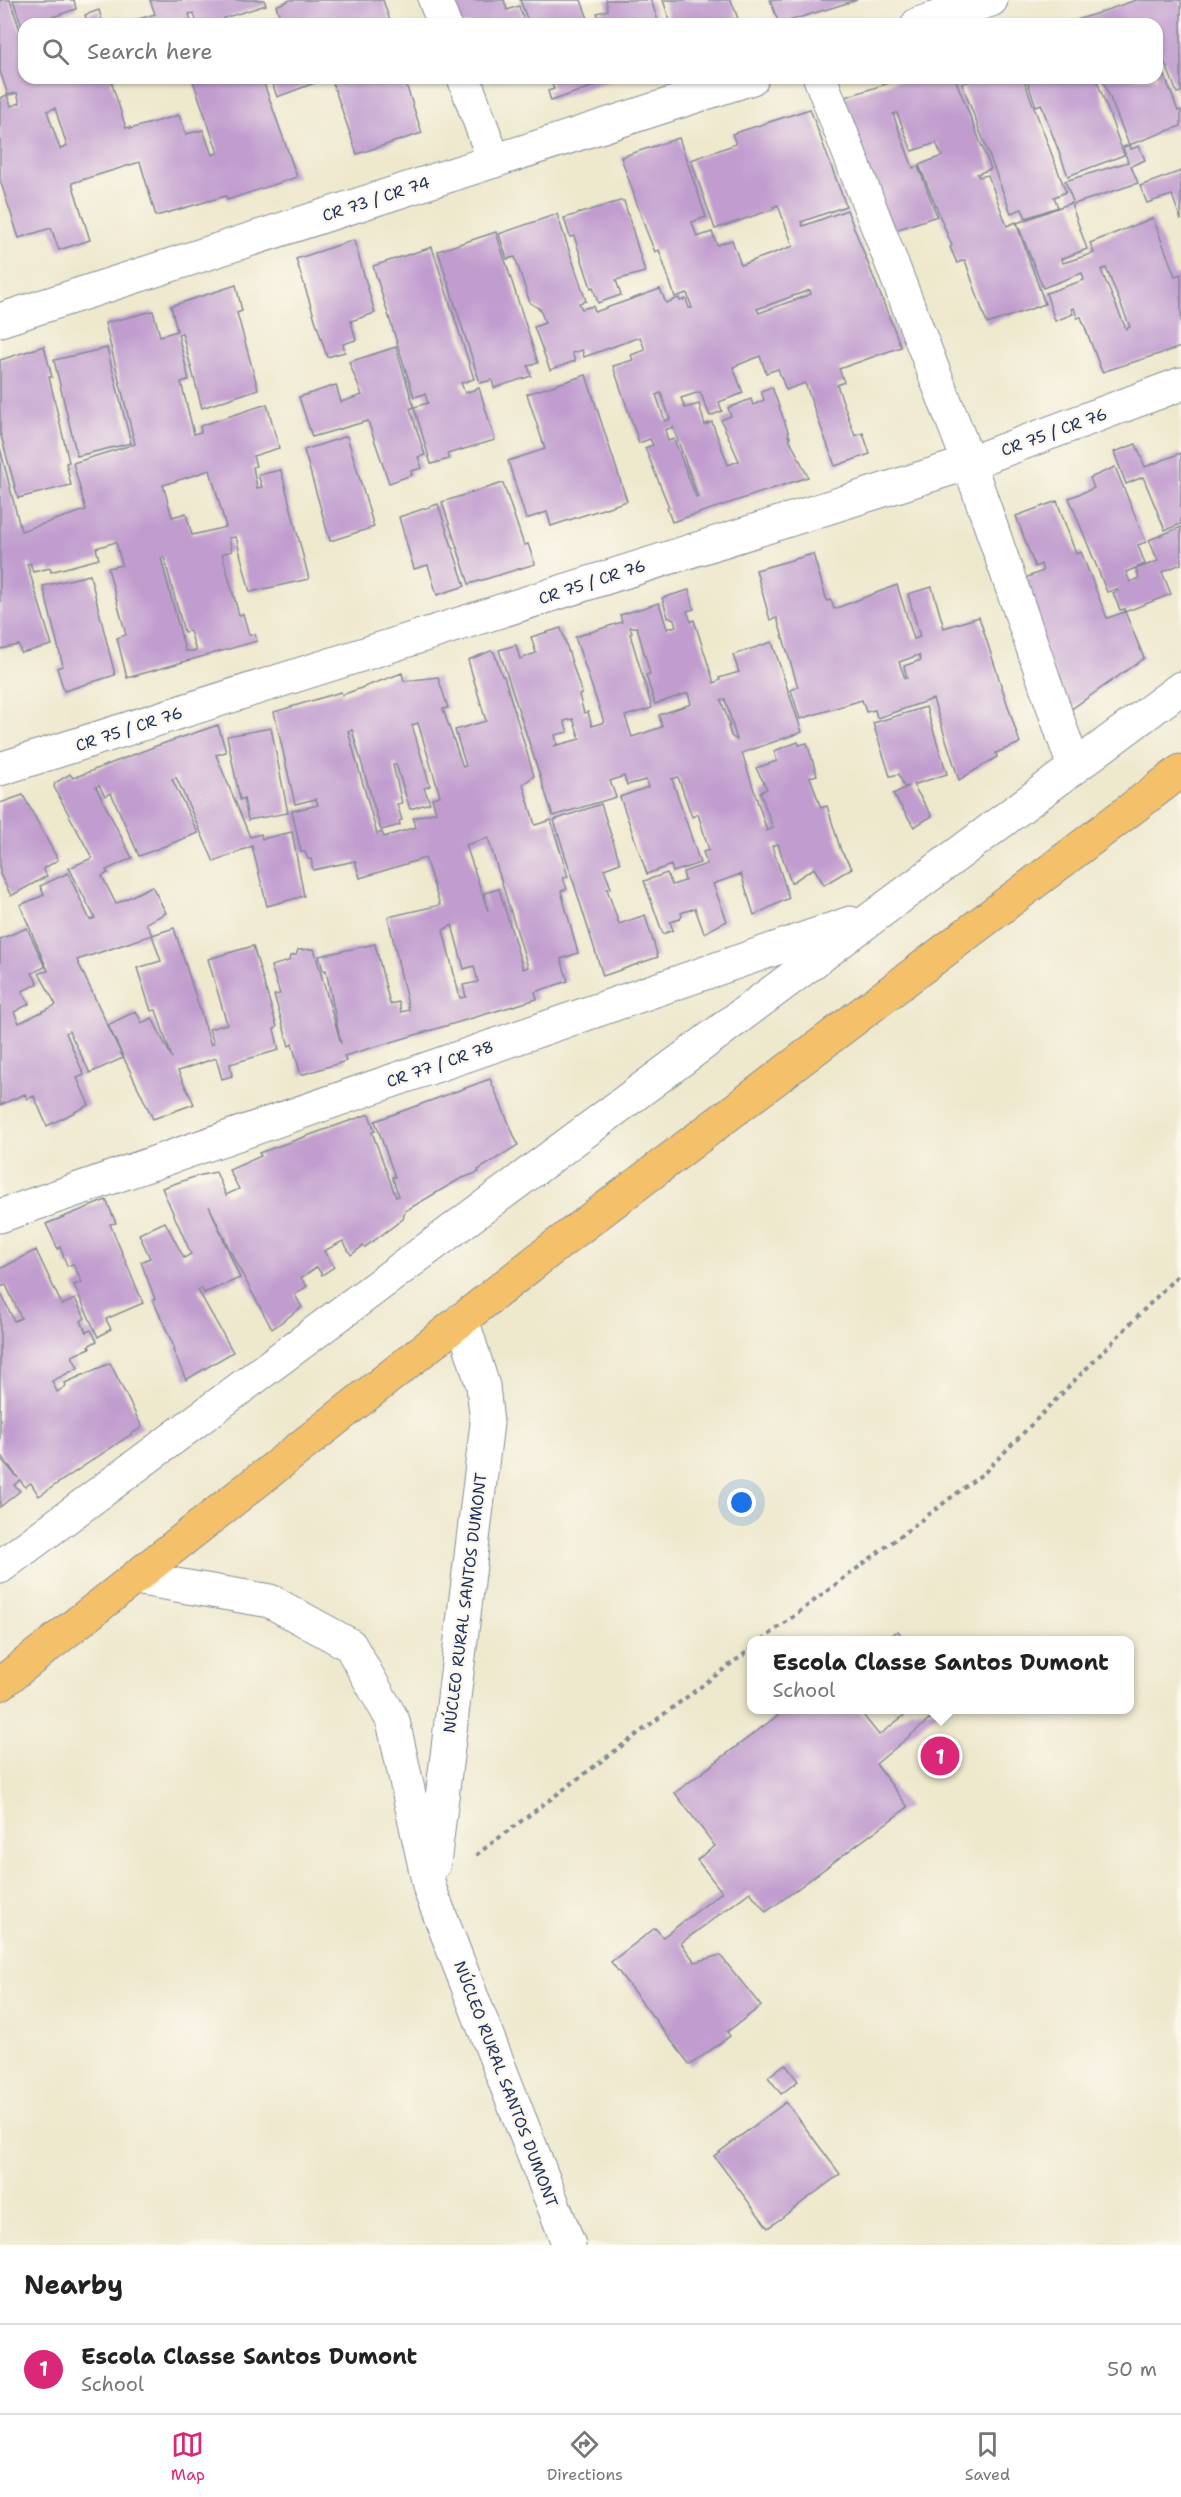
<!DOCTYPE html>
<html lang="en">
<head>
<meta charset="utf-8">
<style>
  :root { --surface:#fff; --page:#f2f2f2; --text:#222; --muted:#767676; --line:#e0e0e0; --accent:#db2777 }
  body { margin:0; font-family:"Shantell Sans",sans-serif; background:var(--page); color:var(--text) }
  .you { position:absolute; left:742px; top:1503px; width:21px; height:21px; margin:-15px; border:4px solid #fff; border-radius:50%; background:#1a73e8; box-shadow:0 0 0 9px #1a73e833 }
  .badge { display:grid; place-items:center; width:39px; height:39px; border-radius:50%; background:var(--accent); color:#fff; font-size:20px; font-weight:700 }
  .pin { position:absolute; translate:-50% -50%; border:3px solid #fff; box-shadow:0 2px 6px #0006 }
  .popup { position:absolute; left:747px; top:1636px; width:387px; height:78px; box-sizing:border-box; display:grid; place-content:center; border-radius:12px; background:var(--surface); filter:drop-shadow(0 2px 4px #0005); font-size:20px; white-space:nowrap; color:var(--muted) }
  .popup b { font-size:22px; color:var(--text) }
  .popup::after { content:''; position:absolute; left:50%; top:100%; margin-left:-12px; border:12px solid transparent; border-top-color:var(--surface) }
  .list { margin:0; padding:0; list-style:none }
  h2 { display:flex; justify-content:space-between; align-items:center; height:78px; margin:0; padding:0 24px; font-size:26px }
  h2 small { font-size:20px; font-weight:400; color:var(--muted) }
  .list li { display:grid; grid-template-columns:39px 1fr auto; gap:18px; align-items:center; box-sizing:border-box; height:90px; padding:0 24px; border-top:2px solid var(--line) }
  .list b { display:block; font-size:22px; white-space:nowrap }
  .list p { margin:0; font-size:20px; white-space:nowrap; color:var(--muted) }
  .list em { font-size:20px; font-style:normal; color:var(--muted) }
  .icon { flex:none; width:33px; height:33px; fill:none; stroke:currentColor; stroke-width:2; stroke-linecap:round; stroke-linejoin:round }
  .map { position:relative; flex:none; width:1181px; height:2245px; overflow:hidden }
  .search { position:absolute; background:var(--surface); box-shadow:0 2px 4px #0004; left:18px; right:18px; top:18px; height:66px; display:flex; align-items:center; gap:15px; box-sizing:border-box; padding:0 21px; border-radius:18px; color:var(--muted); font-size:22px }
  .sheet { height:168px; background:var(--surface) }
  nav { display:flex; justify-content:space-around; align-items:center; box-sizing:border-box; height:84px; border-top:2px solid var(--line); background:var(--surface); font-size:16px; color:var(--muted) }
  nav a { display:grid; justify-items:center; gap:3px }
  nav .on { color:var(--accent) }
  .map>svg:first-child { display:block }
</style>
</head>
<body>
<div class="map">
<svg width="1181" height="2245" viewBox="0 0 1181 2245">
  <rect width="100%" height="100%" fill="#fbf7ec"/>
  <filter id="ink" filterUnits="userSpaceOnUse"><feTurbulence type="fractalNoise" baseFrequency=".0167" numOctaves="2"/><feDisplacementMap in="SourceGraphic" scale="12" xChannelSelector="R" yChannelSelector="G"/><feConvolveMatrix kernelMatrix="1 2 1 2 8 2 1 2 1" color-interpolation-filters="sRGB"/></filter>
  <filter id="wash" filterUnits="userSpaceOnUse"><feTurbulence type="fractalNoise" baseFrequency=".008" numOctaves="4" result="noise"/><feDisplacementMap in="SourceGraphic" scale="24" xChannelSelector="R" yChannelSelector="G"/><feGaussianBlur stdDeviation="1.35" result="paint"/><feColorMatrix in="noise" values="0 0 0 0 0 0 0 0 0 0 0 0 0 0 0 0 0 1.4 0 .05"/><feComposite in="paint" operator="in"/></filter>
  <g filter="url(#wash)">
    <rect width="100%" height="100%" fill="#eee8cd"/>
    <g id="blocks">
      <g fill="#c19dcf" fill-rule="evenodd">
        <path d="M0,0H10L20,30L24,29V78H117L111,81L126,128L130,127V129L179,115L186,134L203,130L212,155L218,153L192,78H262L297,177L227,200L226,196L156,216L140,162L72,183L90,240L59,250L51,228L19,238L0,180V98L7,95L11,106L20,103L17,93L8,95L0,71ZM55,108L67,146L60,149L47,111Z"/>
        <path d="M13,0H74L76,9L32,24H24L22,27Z"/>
        <path d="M150,0H264L266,5L224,18V24H197L194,13L189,14L192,24H123L155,14Z"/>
        <path d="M290,0H383L391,24H276L282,22L276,6Z"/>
        <path d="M445,0H504L507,10L519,6L525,24H453Z"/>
        <path d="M520,0H581L590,24H529Z"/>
        <path d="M606,0H651L659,24H596L600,22L597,13L608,10Z"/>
        <path d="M663,0H731L740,24H671Z"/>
        <path d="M770,0H857L779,24Z"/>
        <path d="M1136,0H1181V92L1177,93L1157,42V24L1074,23V21Z"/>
        <path d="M99,10L103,24H88L85,15Z"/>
        <path d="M1157,55L1178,111L1181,110V126L1129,145L1102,78H1157Z"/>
        <path d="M273,78H328L277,97L272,82H274Z"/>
        <path d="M331,78H404L422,133L357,154Z"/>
        <path d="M549,78H617L551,101L548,91L554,89Z"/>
        <path d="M905,78H955L991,169L977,174L979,177L988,175L1007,226L1016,222L1045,304L987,324L965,260L957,263L950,247L952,246L919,165L942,156L936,143L912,151L897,113L893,114L913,168L918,166L937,216L887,233L836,100Z"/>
        <path d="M977,78H1023L1066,192L1054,197L1058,207L1026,218L1022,209L1011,213L962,84Z"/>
        <path d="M1026,78H1096L1124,155L1068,176L1041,104L1036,106Z"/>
        <path d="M810,109L846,206L801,222L803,226L847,210L901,347L839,369L844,382L837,385L855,436L863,433L870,454L835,466L805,383L786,390L778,369L766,373L760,356L733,367L743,393L719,402L722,411L710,416L700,392L681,398L685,408L699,404L705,425L712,422L728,465L739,461L721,420L731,416L728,408L751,399L753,405L764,400L761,391L772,387L790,437L788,436L808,477L672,522L667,508L669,507L645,448L653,445L650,439L639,443L613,366L633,360L631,355L645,350L640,337L584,357L582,350L572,353L575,361L550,370L534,327L545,323L540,309L530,303L515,257L507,259L499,234L557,214L586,301L579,303L582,309L593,306L595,312L660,289L666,303L679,298L680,301L686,299L689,308H692L687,293L675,297L659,250L655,252L646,230L621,157L679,138L706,217L692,222L697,237L712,232L717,245L732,240L741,265L793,246L778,205L773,207L774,209L715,229L691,160L736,144L732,134ZM810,290L811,294L759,313L757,309ZM661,393L665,404L670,419L665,421L656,395ZM673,427L698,497H696L674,439L668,441L665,430Z"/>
        <path d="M1130,145L1131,149L1139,146L1145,160L1131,166L1138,183L1074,204L1065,181L1128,162L1123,147Z"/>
        <path d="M1181,171V220L1172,195L1147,203L1140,186Z"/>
        <path d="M620,201H624L645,272L616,280L621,295L598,303L593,287L591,288L574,236L570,237L564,218Z"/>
        <path d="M1071,203L1087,249L1061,259L1063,263L1094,253L1090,243L1153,218L1175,276L1181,274V347L1102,372L1081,317L1077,318L1074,308L1071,309L1073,314L1055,321L1046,293L1084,280L1082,273L1043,288L1017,223ZM1106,268L1130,327L1126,329L1101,270Z"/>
        <path d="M496,232L538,363L528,366L531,376L494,388L492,380L480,383L438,251Z"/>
        <path d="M354,240L375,313L351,321L356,340L343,344L345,352L327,357L296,259Z"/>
        <path d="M432,247L474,379L461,383L465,393L479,388L495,440L447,454L449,459L431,464L414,407L410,409L425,455L418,457L422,468L411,471L412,475L389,483L368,421L312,437L299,397L336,385L341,402L362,395L349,362L396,347L414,407L428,403L425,394L414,397L373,266Z"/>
        <path d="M236,285L242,311L237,313L258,389L202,408L182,333L178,334L189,380L181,382L194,434L201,432L200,426L267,404L279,448L253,456L256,466L253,467L257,488L262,487L258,475L281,470L309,579L250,592L236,537L229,538L232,551L222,554L239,615L243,614L249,635L255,634L257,641L127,678L117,638L126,635L108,568L122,565L116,542L96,548L99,559L54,571L51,572L50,568L33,572L30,563L27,564L52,645L21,653L19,645L0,649V448L21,531L86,510L73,463L135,444L105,323L153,311L160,336L177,331L171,306ZM210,470L226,527L192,535L186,513L172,517L163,485ZM164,557L184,632L190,631L196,651H185L161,558Z"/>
        <path d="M44,346L52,377H49L69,462L66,463L71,485L18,498L0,432V360Z"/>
        <path d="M107,348L131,443L77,456L54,360Z"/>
        <path d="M586,375L627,501L551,526L547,512L526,519L508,461L545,449L527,394Z"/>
        <path d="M347,436L374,527L330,541L304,450Z"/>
        <path d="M1136,444L1145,467L1181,453V524L1165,530L1143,477L1126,484L1114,452Z"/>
        <path d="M1115,467L1146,542L1138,545L1145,564L1126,572L1130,582L1139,578L1136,569L1158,561L1149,540L1181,527V564L1162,572L1171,594L1125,612V609L1120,610L1113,593L1118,591L1117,589L1107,592L1069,498L1094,488L1090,478Z"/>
        <path d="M503,483L524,545L528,544L535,564L469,584L442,502Z"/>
        <path d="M1057,501L1076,554L1081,552L1107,618L1125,612L1144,658L1070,710L1015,582L1043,571L1041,564L1035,567L1016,516Z"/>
        <path d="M438,504L465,586L437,595L428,565L414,569L399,517Z"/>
        <path d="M813,554L827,601L831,600L834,609L897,585L914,639L920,637L908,594L932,587L944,628L979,617L1020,743L996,753L997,757L959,780L933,699L877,718L875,710L866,712L862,700L800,719L791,690L798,687L777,618L770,620L756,570ZM919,655L921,660L904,666L907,678H905L899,662Z"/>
        <path d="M90,575L115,675L64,691L57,668L63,666L43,586Z"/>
        <path d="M689,590L694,609L687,611L691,622L694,620L714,683L720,680L719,678L739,672L733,655L772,642L802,732L742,753L767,831L773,828L760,792L767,789L756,768L777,761L774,751L798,742L799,745L807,743L817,775L810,777L821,808L827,806L841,851L852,868L824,885L814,868L791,883L778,844L772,846L789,898L754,915L741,874L713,884L727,921L704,933L695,908L681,913L682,916L680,919L670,922L673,930L663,934L644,881L667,873L672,885L685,881L683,872L707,864L703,852L709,850L698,814L692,817L678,777L672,779L700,863L673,872L671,865L647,874L620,797L648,787L646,780L627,785L624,776L610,781L616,797L553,816L499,650L516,645L520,659L536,653L531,637L561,628L582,694L579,695L584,713L588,712L592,726L604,722L575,637L622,622L620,615L659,603L667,629L676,626L674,619L668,617L662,598ZM630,627H637L650,674L646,675L655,704L688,693L691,704L659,715L662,727L632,737L625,716L652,708L630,634L632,633ZM725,699L737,740L731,736L728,726H730L721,700ZM573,719L580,739L554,746L557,744L555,735L568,732L564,721Z"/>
        <path d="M491,651L494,652L502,676H504L534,776L523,784L535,825L551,820L568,877L563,878L567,889L561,891L578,953L561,959L568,981L535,992L537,999L344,1056L346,1061L301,1075L292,1044L289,1046L274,995L280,994L271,966L289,961L290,956L296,955L298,950L314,949L341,1044L326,970L323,971L319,956L375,944L390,1004L399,1002L401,1012L409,1010L388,917L440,905L425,858L360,878L355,861L313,870L311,859H308L305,852H301L292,811L318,805L316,799L295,804L274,712L341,692L342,695L402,673L404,681L438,677L448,708L443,709L463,767L466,766L455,730L486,721L468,660ZM418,723L440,796L432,798L436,812L413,818L416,827L384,837L382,832L377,834L348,731L352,730L381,830L400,825L399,821L402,820L397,804L402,803L393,765L396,764L410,809L430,803L424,788L430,786L412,725ZM488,838L528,967L523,969L499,889L484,893L488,911L466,845ZM452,925L464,969L474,966L478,982L463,985L466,997L460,998L443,930Z"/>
        <path d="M926,707L947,774L913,785L932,816L914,827L893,794L909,786L904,787L899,774L890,776L873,723Z"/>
        <path d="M218,725L226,752L216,755L250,837L261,834L262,839L292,832L304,896L267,906L252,846L214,862L176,777L172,779L198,833L139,856L111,793L105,796L99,785L96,787L132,858L106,870L108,873L102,876L116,904L152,886L166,913L146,923L152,935L77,960L123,1058L90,1073L69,1031L66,1033L84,1075L77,1078L89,1105L47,1126L34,1096L27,1099L25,1094L0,1105V939L27,928L45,967L32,973L38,984L22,991L29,1004L14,1012L19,1023L56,1005L39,973L48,971L20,905L44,895L40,886L68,873L90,920L95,918L69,868L92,858L54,787L55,783L70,774L73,778L156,746Z"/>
        <path d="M271,728L288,813L248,820L244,798L240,800L227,736Z"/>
        <path d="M23,795L58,860L43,869L47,876L11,896L0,874V803Z"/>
        <path d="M601,804L620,863L604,869L611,888L607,889L619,924L645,915L658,957L603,976L554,820Z"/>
        <path d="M174,928L211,1045L214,1043L209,1029L227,1024L208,959L253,946L277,1027L274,1029L279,1050L230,1064L232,1076L222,1079L216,1058L178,1071L194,1104L153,1119L108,1025L136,1011L142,1023L152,1018L172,1058L156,1010L151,1011L137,968L161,961L152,935Z"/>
        <path d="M490,1079L518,1145L478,1170L479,1172L460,1179L405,1211L403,1219L365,1247L363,1246L351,1255L343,1241L324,1251L334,1267L322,1275L317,1267L301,1278L307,1286L295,1295L302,1307L272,1329L236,1263L209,1206L240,1278L204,1293L201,1288L198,1290L233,1352L186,1380L173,1350L175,1349L153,1300L155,1299L141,1262L150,1258L139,1234L165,1222L184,1258L191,1254L162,1188L197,1176L216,1172L226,1195L239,1189L229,1170L261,1156L259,1153L369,1114L375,1131L372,1132L396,1197L399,1196L392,1177H395L375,1121Z"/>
        <path d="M106,1200L116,1223L110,1224L143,1303L106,1319L111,1329L98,1337L74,1285L82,1282L73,1264L67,1266L60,1247L58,1249L46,1224Z"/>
        <path d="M36,1250L62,1305L75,1299L85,1318L81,1321L86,1332L91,1330L97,1341L88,1346L90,1348L72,1356L78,1368L52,1381L57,1392L66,1386L65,1383L110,1363L142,1427L39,1496L31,1483L25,1487L20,1480L14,1485L20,1491L0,1507V1458L18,1478L0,1453V1291L14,1321L21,1318L6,1285L0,1287V1269Z"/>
        <path d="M898,1631L905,1640H885Z"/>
        <path d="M785,1710H859L879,1735L911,1710H941L876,1764L908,1807L766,1912L750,1892L681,1943L695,1962L720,1955L761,2006L727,2032L730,2036L690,2065L611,1962L655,1928L663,1937L722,1892L697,1860L715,1846L675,1793Z"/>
        <path d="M785,2064L798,2081L781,2094L768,2077Z"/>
        <path d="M786,2102L840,2174L768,2228L714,2156Z"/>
      </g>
    </g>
  </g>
  <g filter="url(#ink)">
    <use href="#blocks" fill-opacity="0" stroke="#848c96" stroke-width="1.5"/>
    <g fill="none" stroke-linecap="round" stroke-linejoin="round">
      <g stroke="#848c96" stroke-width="35">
        <g id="minor">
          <path d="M435,0L444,24"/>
          <path d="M918,24L991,0"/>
          <path d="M464,78L494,161"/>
          <path d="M820,78L969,463L1074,767"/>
          <path d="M0,320L752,78"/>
          <path d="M0,769L969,463L1181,384"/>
          <path d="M0,1216L850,923"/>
          <path d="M0,1567L1181,688"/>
          <path d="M135,1578L270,1601L350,1645L393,1721L430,1890L569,2245"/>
          <path d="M434,1864L487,1423L483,1386L462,1319"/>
        </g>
      </g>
      <g stroke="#848c96" stroke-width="35">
        <path id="primary" d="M0,1684L549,1251L1181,771"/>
      </g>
      <g stroke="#848c96" stroke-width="4" stroke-dasharray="4.5 4.5" stroke-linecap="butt">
        <path d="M762,1640L985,1472L1181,1272"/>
        <path d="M476,1855L751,1649"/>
      </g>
      <use href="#minor" stroke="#fff" stroke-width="33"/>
      <use href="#primary" stroke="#f4c16a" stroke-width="33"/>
    </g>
  </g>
  <g text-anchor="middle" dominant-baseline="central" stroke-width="4.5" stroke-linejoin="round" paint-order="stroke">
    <g font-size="16" fill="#1b2f5e" stroke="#fbf7ec">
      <text transform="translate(376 199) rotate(-18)">CR 73 / CR 74</text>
      <text transform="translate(1054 432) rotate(-20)">CR 75 / CR 76</text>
      <text transform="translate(592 582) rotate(-18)">CR 75 / CR 76</text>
      <text transform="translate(129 729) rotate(-18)">CR 75 / CR 76</text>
      <text transform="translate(440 1064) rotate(-19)">CR 77 / CR 78</text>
      <text transform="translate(465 1603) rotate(-83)">NÚCLEO RURAL SANTOS DUMONT</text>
      <text transform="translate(506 2084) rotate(69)">NÚCLEO RURAL SANTOS DUMONT</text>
    </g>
  </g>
</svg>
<div class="you"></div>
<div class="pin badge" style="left:940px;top:1756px">1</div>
<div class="popup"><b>Escola Classe Santos Dumont</b>School</div>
<div class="search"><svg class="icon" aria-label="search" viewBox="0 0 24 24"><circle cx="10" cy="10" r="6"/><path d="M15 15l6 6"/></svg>Search here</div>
</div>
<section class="sheet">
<h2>Nearby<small></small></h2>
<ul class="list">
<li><span class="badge">1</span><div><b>Escola Classe Santos Dumont</b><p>School</p></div><em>50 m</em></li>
</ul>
</section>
<nav>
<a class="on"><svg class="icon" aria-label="map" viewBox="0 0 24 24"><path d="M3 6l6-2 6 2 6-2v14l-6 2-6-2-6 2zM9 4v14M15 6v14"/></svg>Map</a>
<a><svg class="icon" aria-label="directions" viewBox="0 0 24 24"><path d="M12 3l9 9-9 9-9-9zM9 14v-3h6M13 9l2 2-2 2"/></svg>Directions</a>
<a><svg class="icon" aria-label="saved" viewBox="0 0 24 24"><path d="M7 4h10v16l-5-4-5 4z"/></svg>Saved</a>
</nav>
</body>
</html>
